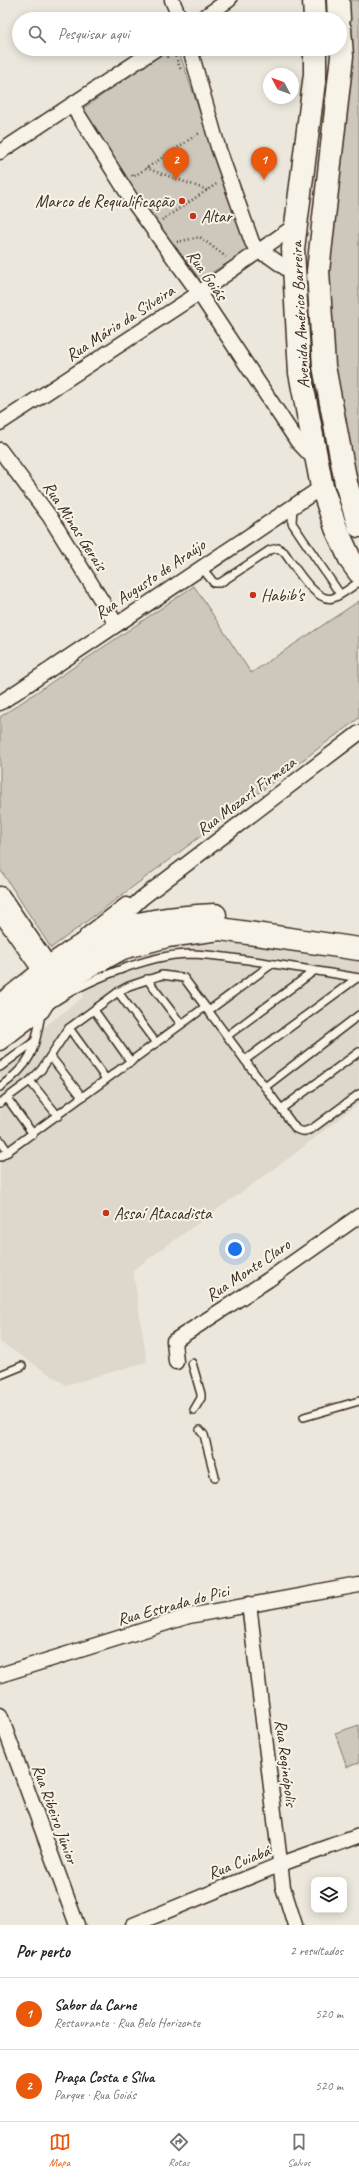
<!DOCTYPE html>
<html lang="pt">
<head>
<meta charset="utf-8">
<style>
  :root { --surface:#fff; --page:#f6f6f6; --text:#222; --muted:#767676; --line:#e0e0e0; --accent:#ea580c }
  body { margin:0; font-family:Caveat,sans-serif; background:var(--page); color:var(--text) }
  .controls { position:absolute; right:12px; bottom:12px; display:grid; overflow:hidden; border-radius:8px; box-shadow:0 2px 10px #0003 }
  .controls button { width:36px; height:36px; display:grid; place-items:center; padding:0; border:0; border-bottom:1px solid var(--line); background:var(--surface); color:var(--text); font:20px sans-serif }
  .compass { position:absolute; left:263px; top:68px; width:36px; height:36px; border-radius:50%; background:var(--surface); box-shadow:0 2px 10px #0003; rotate:311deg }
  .you { position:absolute; left:235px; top:1249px; width:14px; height:14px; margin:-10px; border:3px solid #fff; border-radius:50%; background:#1a73e8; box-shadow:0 0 0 6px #1a73e833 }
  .badge { display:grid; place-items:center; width:26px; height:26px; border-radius:50%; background:var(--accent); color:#fff; font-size:13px; font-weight:700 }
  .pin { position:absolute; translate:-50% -33px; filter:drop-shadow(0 1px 2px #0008) }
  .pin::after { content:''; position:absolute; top:21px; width:14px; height:12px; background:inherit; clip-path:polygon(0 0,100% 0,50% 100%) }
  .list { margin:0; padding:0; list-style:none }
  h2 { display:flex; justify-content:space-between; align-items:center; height:52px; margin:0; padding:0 16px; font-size:17px }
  h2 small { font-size:13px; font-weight:400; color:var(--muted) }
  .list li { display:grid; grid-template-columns:26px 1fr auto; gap:12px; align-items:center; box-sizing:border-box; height:72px; padding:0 16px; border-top:1px solid var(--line) }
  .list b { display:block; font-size:15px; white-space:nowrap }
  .list p { margin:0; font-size:13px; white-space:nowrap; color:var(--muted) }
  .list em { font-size:13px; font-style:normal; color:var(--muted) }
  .icon { flex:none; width:22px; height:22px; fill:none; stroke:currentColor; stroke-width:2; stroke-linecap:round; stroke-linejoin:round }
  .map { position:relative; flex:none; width:359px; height:1925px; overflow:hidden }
  .search { position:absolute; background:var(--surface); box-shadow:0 2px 10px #0003; left:12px; right:12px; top:12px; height:44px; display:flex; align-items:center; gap:10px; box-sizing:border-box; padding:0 14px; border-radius:22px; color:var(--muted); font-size:15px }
  .sheet { height:196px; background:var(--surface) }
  nav { display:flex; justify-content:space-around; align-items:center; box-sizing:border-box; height:56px; border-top:1px solid var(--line); background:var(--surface); font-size:11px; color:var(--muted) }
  nav a { display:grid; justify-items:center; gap:2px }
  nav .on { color:var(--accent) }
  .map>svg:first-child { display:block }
</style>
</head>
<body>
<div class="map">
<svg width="359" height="1925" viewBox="0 0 359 1925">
  <rect width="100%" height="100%" fill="#ece7dc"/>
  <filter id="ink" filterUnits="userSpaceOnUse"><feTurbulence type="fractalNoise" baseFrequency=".025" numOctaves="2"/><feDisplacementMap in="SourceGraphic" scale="8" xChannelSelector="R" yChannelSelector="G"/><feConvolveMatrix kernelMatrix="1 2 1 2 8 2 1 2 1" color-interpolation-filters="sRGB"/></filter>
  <g filter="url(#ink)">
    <path fill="#ddd7cc" d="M232,943L359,961V1103L293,1155L133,1270L147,1362L66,1385L0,1342V1061L82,998L94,975L155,951L192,945Z"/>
    <g fill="#cec8bc" stroke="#84796d">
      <path d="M348,0H359V483L351,465L335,364L328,277L351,52Z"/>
      <path d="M169,49H178L248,251L194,283L82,109Z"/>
      <path d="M194,586L251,673L359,601V718L51,948L0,869V717Z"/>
      <path d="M359,1725V1763L347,1767L335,1733Z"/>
    </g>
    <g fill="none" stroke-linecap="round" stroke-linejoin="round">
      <g stroke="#3b2a1e" stroke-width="10">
        <g id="service">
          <path d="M293,507L292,523L340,594"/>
          <path d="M201,567L214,583H220L270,550L278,548L284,552C293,564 316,604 333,598C342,595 351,587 359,582"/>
          <path d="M147,979L181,1024"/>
          <path d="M118,992L156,1043"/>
          <path d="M50,1005C82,982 148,955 188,954C210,954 232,958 254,961C289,966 324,972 359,978"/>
          <path d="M94,1010L131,1062"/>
          <path d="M208,1011L272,964"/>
          <path d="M69,1028L106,1079"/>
          <path d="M227,1036L314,971"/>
          <path d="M51,1057L82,1097"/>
          <path d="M245,1060L357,978"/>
          <path d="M0,1067L35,1041"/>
          <path d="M30,1081L58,1116"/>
          <path d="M0,1087C32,1064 34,1051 41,1014"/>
          <path d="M265,1087L359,1015"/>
          <path d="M7,1098L33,1134"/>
          <path d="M0,1103L30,1081L41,1070L69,1028L118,992L129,986L162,975L184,978L296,1129C303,1133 307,1131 313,1128L359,1094"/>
          <path d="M281,1109L359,1052"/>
          <path d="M0,1140L8,1152"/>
          <path d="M0,1157L205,1007"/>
          <path d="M192,1363L201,1394V1398L194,1410"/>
          <path d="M0,1375L22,1366"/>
          <path d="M304,1417L359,1401"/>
          <path d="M200,1430L204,1435L215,1477"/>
        </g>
      </g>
      <g stroke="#3b2a1e" stroke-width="14">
        <path id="pedestrian" d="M0,916L36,967L35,973L31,976"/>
      </g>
      <g stroke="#3b2a1e" stroke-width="17">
        <g id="minor">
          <path d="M172,0L180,19"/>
          <path d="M201,19L229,0"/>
          <path d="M190,49L218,147L252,242L258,252"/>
          <path d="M72,105L131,199L199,293L297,441L316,461"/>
          <path d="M0,152L156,49"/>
          <path d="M258,252L269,256L294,274"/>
          <path d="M0,423L199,293L296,225"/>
          <path d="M0,450L50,517L116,624"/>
          <path d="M0,703L322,487"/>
          <path d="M116,930L124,915L142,898L359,733"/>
          <path d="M87,935L126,905"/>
          <path d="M0,1043L42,1011L52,995"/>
          <path d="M176,1362L174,1341L268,1280L359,1216"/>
          <path d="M249,1604L283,1887L295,1925"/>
          <path d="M0,1675L189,1616L359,1585"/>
          <path d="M0,1715L77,1925"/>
          <path d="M133,1925L281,1864L359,1836"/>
        </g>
      </g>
      <g stroke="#3b2a1e" stroke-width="21">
        <path id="tertiary" d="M0,896L56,978"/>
      </g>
      <g stroke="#3b2a1e" stroke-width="25">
        <g id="primary">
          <path d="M314,0L315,19"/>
          <path d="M338,0L339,19"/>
          <path d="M340,29L342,56L318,271L324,366L346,483L359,526"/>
          <path d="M315,49V74L293,249L300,373L322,487L336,528L351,561L359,572"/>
          <path d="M0,1006C31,983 62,954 98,937C133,921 176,917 215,915"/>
          <path d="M0,1029L60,983L82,970L122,948L167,936L220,929L359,949"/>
        </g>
      </g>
      <g stroke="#3b2a1e" stroke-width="2.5" stroke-dasharray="1 3" stroke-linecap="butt">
        <path d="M167,57L174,53L181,70"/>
        <path d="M146,168L207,190"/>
        <path d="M132,175L133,177L201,132"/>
        <path d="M162,220L218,183"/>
        <path d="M177,242L200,237L226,257"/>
      </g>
      <use href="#service" stroke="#f7f3e8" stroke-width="7"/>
      <use href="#pedestrian" stroke="#f7f3e8" stroke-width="11"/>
      <use href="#minor" stroke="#f7f3e8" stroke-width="14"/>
      <use href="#tertiary" stroke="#f7f3e8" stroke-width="18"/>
      <use href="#primary" stroke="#f7f3e8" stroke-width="22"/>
    </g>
  </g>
  <g fill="#c8321e" stroke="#f7f3e8" stroke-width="1.5">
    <circle cx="182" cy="201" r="4"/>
    <circle cx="193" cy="216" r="4"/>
    <circle cx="253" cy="595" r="4"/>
    <circle cx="106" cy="1213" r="4"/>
  </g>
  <g text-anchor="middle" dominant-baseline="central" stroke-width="4" stroke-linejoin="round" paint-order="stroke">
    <g font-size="17" fill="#3b2a1e" stroke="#f7f3e8" text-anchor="start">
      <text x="174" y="201" text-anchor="end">Marco de Requalificação</text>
      <text x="201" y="216">Altar</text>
      <text x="261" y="595">Habib's</text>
      <text x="114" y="1213">Assaí Atacadista</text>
    </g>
    <g font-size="17" fill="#3b2a1e" stroke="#f7f3e8">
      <text transform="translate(207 275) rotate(55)">Rua Goiás</text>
      <text transform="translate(300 315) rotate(-93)">Avenida Américo Barreira</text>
      <text transform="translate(120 323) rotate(-33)">Rua Mário da Silveira</text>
      <text transform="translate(75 526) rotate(57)">Rua Minas Gerais</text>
      <text transform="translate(150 579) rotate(-34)">Rua Augusto de Araújo</text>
      <text transform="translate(246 796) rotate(-37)">Rua Mozart Firmeza</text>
      <text transform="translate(248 1270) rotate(-34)">Rua Monte Claro</text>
      <text transform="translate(173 1605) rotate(-15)">Rua Estrada do Pici</text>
      <text transform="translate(286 1763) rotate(83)">Rua Reginópolis</text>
      <text transform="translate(55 1814) rotate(70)">Rua Ribeiro Júnior</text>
      <text transform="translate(239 1862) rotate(-22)">Rua Cuiabá</text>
    </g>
  </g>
</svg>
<div class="controls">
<button><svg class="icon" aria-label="layers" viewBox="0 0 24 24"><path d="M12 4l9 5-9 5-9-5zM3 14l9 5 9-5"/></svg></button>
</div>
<svg class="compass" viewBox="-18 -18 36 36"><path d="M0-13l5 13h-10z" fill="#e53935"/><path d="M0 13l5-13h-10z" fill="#767676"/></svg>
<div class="you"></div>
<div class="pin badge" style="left:264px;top:180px">1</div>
<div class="pin badge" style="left:176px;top:180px">2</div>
<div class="search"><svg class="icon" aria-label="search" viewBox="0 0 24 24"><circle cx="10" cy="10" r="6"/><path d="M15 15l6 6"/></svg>Pesquisar aqui</div>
</div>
<section class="sheet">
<h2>Por perto<small>2 resultados</small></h2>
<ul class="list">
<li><span class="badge">1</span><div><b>Sabor da Carne</b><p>Restaurante · Rua Belo Horizonte</p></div><em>520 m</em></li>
<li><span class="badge">2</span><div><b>Praça Costa e Silva</b><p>Parque · Rua Goiás</p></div><em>520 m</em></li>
</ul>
</section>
<nav>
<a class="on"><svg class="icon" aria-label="map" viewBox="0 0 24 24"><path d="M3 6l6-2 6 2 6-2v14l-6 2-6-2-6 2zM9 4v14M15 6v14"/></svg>Mapa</a>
<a><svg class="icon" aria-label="directions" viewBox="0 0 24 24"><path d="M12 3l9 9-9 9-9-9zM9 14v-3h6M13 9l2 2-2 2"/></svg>Rotas</a>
<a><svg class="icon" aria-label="saved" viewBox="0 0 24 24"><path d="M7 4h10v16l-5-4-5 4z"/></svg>Salvos</a>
</nav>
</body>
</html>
